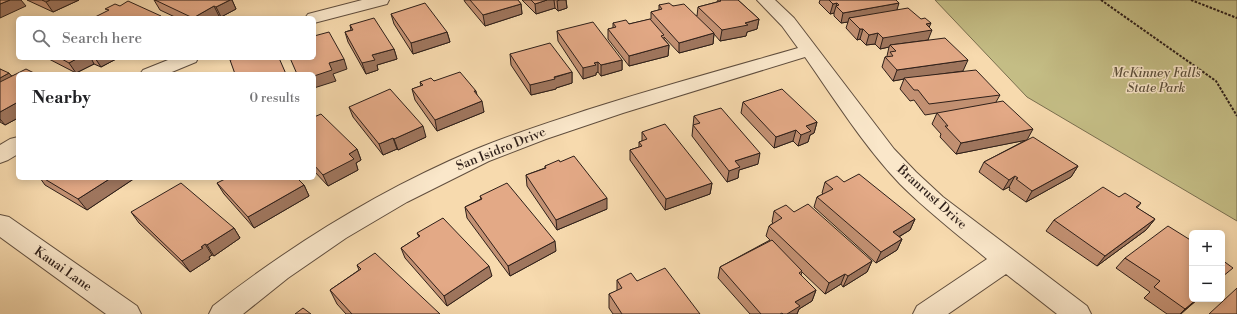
<!DOCTYPE html>
<html lang="en">
<head>
<meta charset="utf-8">
<style>
  :root { --surface:#fff; --page:#f6f6f6; --text:#202124; --muted:#757577; --line:#e0e0e0 }
  body { margin:0; font-family:"Libre Bodoni",serif; background:var(--page); color:var(--text) }
  .controls { position:absolute; right:12px; bottom:12px; display:grid; overflow:hidden; border-radius:6px; box-shadow:0 2px 10px #0003 }
  .controls button { width:36px; height:36px; display:grid; place-items:center; padding:0; border:0; border-bottom:1px solid var(--line); background:var(--surface); color:var(--text); font:20px sans-serif }
  .list { margin:0; padding:0; list-style:none }
  h2 { display:flex; justify-content:space-between; align-items:center; height:52px; margin:0; padding:0 16px; font-size:17px }
  h2 small { font-size:13px; font-weight:400; color:var(--muted) }
  .icon { flex:none; width:22px; height:22px; fill:none; stroke:currentColor; stroke-width:2; stroke-linecap:round; stroke-linejoin:round }
  .map { position:relative; flex:none; width:1237px; height:314px; overflow:hidden }
  .search { position:absolute; background:var(--surface); box-shadow:0 2px 10px #0003; left:16px; top:16px; width:300px; height:44px; display:flex; align-items:center; gap:10px; box-sizing:border-box; padding:0 14px; border-radius:6px; color:var(--muted); font-size:15px }
  .panel { position:absolute; background:var(--surface); box-shadow:0 2px 10px #0003; left:16px; top:72px; width:300px; height:108px; border-radius:6px }
  .map>svg:first-child { display:block }
</style>
</head>
<body>
<div class="map">
<svg width="1237" height="314" viewBox="0 0 1237 314">
  <rect width="100%" height="100%" fill="#f7daae"/>
  <filter id="stains"><feTurbulence type="fractalNoise" baseFrequency=".005" numOctaves="4"/><feColorMatrix values="0 0 0 0 .2 0 0 0 0 .09 0 0 0 0 .02 0 0 0 .5 -.17"/></filter>
  <radialGradient id="worn" r=".72"><stop offset=".6" stop-color="#630" stop-opacity="0"/><stop offset="1" stop-color="#630" stop-opacity=".3"/></radialGradient>
  <path fill="#c4bd85" stroke="#796e4f" d="M935,0H1237V221L1027,97Z"/>
  <g fill="none" stroke-linecap="round" stroke-linejoin="round">
    <g stroke="#604e3e" stroke-width="2">
      <g id="minor">
        <path d="M362,0H389L387,4L314,23V18H305L308,14Z"/>
        <path d="M757,0H775L794,18L894,149L916,172L943,197L1087,306L1091,314H1057L1006,274L948,314H913L917,306L987,259C958,235 927,211 900,184C864,146 835,100 805,57L623,113L546,139L489,161L407,202L346,238L288,278L243,314H209L213,306C294,243 380,190 474,150C512,134 551,122 590,109C659,87 728,68 798,48L782,26Z"/>
        <path d="M173,58H198L196,62L167,74H140L143,70Z"/>
        <path d="M18,137V154L8,160L0,163V145L10,139Z"/>
        <path d="M0,215L9,217L137,306L141,314H106L0,237Z"/>
      </g>
    </g>
    <g stroke="#2e1f19" stroke-width="2" stroke-dasharray="2.5 1.5" stroke-linecap="butt">
      <path d="M1101,0L1216,81L1237,116"/>
      <path d="M1191,0L1237,18"/>
    </g>
    <use href="#minor" fill="#fae7ca" fill-rule="evenodd"/>
  </g>
  <g fill="#c39173" stroke="#2e1f19">
    <path d="M27,0H79L53,12Z"/>
    <path d="M154,0H232L236,9L221,17L219,16L215,18H177L160,10Z"/>
    <path d="M464,0H518L521,4L522,14L485,26L465,2Z"/>
    <path d="M522,0H566L567,8L558,11L555,8L536,14Z"/>
    <path d="M718,0H738L759,19L757,29L747,32L746,36L720,41L714,34L713,44L679,53L664,37V39L669,45L668,56L629,66L608,39V29L613,28V23L629,24L651,19V12L659,10V5L673,6L697,16L698,7L717,2Z"/>
    <path d="M820,0H896L897,10L929,27L928,40L963,71L944,74L1000,95L996,102L1027,140L1078,166L1071,177L1026,202L1009,190L1010,188L1009,187L1003,190L979,172L984,162L1026,140L956,154L940,137L941,134L932,124L937,113L925,115L914,100L910,101L900,89L904,79L893,81L882,67L885,57H887V56L889,47L880,49L875,44L866,45L860,39L857,40L846,28L848,22L841,23L834,16V13L830,14L819,3Z"/>
    <path d="M391,14L447,32L450,42L413,54L394,24Z"/>
    <path d="M350,25L394,49L397,59L377,65L378,70L366,74L348,42L345,32L351,30Z"/>
    <path d="M557,31L622,60V70L601,76L598,72L596,73V75L583,79L558,41Z"/>
    <path d="M510,54L572,72V83L556,88V89L531,95L511,65Z"/>
    <path d="M47,58H118L101,67L94,64L76,73Z"/>
    <path d="M0,69L12,76L18,74V118L5,125L0,122Z"/>
    <path d="M434,81L476,91L477,95L484,112L437,131L415,100L412,89L421,86L420,82Z"/>
    <path d="M743,102L817,122L814,133L810,135L808,142L798,146L793,141L774,148L741,113Z"/>
    <path d="M349,107L426,137L398,150L397,149L383,155L353,117Z"/>
    <path d="M694,116L758,164L739,170L738,178L727,182L692,136Z"/>
    <path d="M314,117L357,149L361,160L356,163L358,170L328,186L314,171Z"/>
    <path d="M642,132L712,183L710,194L665,210L630,160V150L639,147V142L642,141Z"/>
    <path d="M560,162L607,209L557,230L527,186L526,175L545,168V166Z"/>
    <path d="M40,178H135L87,210L45,185Z"/>
    <path d="M825,182H844L915,219L910,230L899,237L902,239L897,250L876,263L814,207L817,197L823,194L822,193Z"/>
    <path d="M217,183L304,185L309,196L254,228L224,194Z"/>
    <path d="M480,196L556,251L510,276L467,218L465,207L481,199Z"/>
    <path d="M1119,197L1141,203L1137,208L1155,219L1146,230L1097,266L1046,231L1054,220Z"/>
    <path d="M774,211L794,212L872,261L867,272L843,287L841,284L825,294L802,272L801,275L816,290L812,301L799,309L797,314H750L718,278L720,267L770,240L766,236L769,226L773,223L772,222Z"/>
    <path d="M131,212L234,228L240,238L214,256L212,255L209,257L210,259L190,272L139,223Z"/>
    <path d="M417,233L492,276L447,306L405,258L401,248L419,237Z"/>
    <path d="M1125,258L1192,299H1198L1181,314H1167L1144,298L1150,292L1116,268Z"/>
    <path d="M357,265L440,314H346L337,304L330,290L359,270Z"/>
    <path d="M617,280L637,281L700,314H613L609,308V294L617,291Z"/>
  </g>
  <g fill="#9f765e" stroke="#2e1f19">
    <path d="M10,0H21L26,6L0,18V4Z"/>
    <path d="M50,0H79L53,12L46,2Z"/>
    <path d="M230,0H232L236,9L221,17L216,7Z"/>
    <path d="M547,0H554L555,8L536,14L535,4Z"/>
    <path d="M560,0H566L567,8L558,11L557,1Z"/>
    <path d="M837,3L834,13L830,14L833,4Z"/>
    <path d="M899,3L896,13L849,18L848,22L841,23L843,13Z"/>
    <path d="M521,4L522,14L485,26L483,15Z"/>
    <path d="M214,6L219,16L215,18H193Z"/>
    <path d="M759,19L757,29L747,32L746,36L720,41L722,30Z"/>
    <path d="M931,23L928,30H932L928,40L890,45L889,47L880,49L883,38L926,24Z"/>
    <path d="M860,29H863L860,39L857,40Z"/>
    <path d="M447,32L450,42L413,54L411,43Z"/>
    <path d="M714,33L713,44L679,53V43Z"/>
    <path d="M878,33L875,44L866,45L869,35Z"/>
    <path d="M669,45L668,56L629,66V56Z"/>
    <path d="M394,49L397,59L377,65L378,70L366,74L362,63L372,55Z"/>
    <path d="M78,58H91L94,64L76,73L69,63Z"/>
    <path d="M95,58H118L101,67Z"/>
    <path d="M344,59L347,69L333,74L336,81L314,88V76L329,63Z"/>
    <path d="M622,60V70L601,76V65Z"/>
    <path d="M968,60L963,71L905,79L904,78V79L893,81L897,70Z"/>
    <path d="M598,62V72L596,73V75L583,79V68L594,63Z"/>
    <path d="M572,72V83L556,88V89L531,95L530,85Z"/>
    <path d="M9,73L18,84L0,93V78Z"/>
    <path d="M482,101L484,112L437,131L435,120Z"/>
    <path d="M18,102V118L5,125L0,119V112Z"/>
    <path d="M817,122L814,133L810,135L808,142L798,146L801,135L806,126Z"/>
    <path d="M423,126L426,137L398,150L394,139Z"/>
    <path d="M1033,129L1027,140L956,154L961,143Z"/>
    <path d="M796,130L793,141L774,148L776,137Z"/>
    <path d="M393,138L397,149L383,155L379,144Z"/>
    <path d="M357,149L361,160L356,163L358,170L328,186L323,175L349,154Z"/>
    <path d="M760,153L758,164L739,170L738,178L727,182L729,171L735,161Z"/>
    <path d="M1078,166L1071,177L1026,202L1032,191Z"/>
    <path d="M1015,176L1009,187L1003,190L1009,180Z"/>
    <path d="M111,178H135L87,210L78,199Z"/>
    <path d="M712,183L710,194L665,210L666,199Z"/>
    <path d="M304,185L309,196L254,228L248,217Z"/>
    <path d="M607,198V209L557,230L556,220Z"/>
    <path d="M915,219L910,230L888,243L893,232Z"/>
    <path d="M1155,219L1146,230L1097,266L1105,256Z"/>
    <path d="M234,228L240,238L214,256L207,245Z"/>
    <path d="M902,239L897,250L876,263L881,252Z"/>
    <path d="M555,241L556,251L510,276L508,266Z"/>
    <path d="M205,244L212,255L209,257L210,259L190,272L182,261Z"/>
    <path d="M872,261L867,272L843,287L848,276Z"/>
    <path d="M489,266L492,276L447,306L444,296Z"/>
    <path d="M845,274L841,284L825,294L829,283Z"/>
    <path d="M816,290L812,301L799,309L797,314H787L795,302Z"/>
    <path d="M1197,299H1198L1180,314L1185,309Z"/>
  </g>
  <g fill="#e3a986" stroke="#2e1f19">
    <path d="M0,0H10L0,4Z"/>
    <path d="M42,0H50L46,2Z"/>
    <path d="M155,0H230L216,7L214,6L193,18Z"/>
    <path d="M470,0H518L521,4L483,15Z"/>
    <path d="M531,0H547L535,4Z"/>
    <path d="M720,0H738L759,19L745,23L748,25L722,30L698,7L721,1Z"/>
    <path d="M829,0H896L899,3L843,13L836,6L839,5L837,3L833,4Z"/>
    <path d="M128,1L161,16L157,18H93L109,10L105,9L115,4L120,6Z"/>
    <path d="M425,3L447,32L411,43L391,14Z"/>
    <path d="M669,3L673,6L684,4L714,33L679,43L651,12L662,9L659,5Z"/>
    <path d="M908,8L921,19L925,18L931,23L926,24L932,30L883,38L878,33L869,35L863,29H860L849,18Z"/>
    <path d="M374,18L394,49L372,55L375,60L362,63L345,32L353,30L350,25Z"/>
    <path d="M650,19L664,35L661,36L669,45L629,56L608,29L616,27L613,23L626,20L629,24Z"/>
    <path d="M593,22L622,60L601,65L598,62L594,63L596,65L583,68L557,31Z"/>
    <path d="M329,32L344,59L329,63L332,70L314,76V74H297L290,58H314V36Z"/>
    <path d="M945,38L968,60L897,70L885,57L893,56L890,52L896,51L890,45Z"/>
    <path d="M550,43L572,72L554,77L555,79L530,85L510,54Z"/>
    <path d="M60,58H78L69,63Z"/>
    <path d="M238,58H279L286,74H235L230,60Z"/>
    <path d="M0,69L9,73L0,78Z"/>
    <path d="M26,69L36,74H18V102L0,112V82Z"/>
    <path d="M976,70L1000,95L929,104L918,90H914L904,78Z"/>
    <path d="M460,72L476,91H474L482,101L435,120L412,89L423,85L420,82L431,78L434,81Z"/>
    <path d="M390,89L423,126L394,139L393,138L379,144L349,107Z"/>
    <path d="M782,89L817,122L806,126L811,131L801,135L796,130L776,137L743,102Z"/>
    <path d="M1003,101L1033,129L961,143L945,126H948L937,113Z"/>
    <path d="M721,108L760,153L735,161L740,167L729,171L693,125L700,123L694,116Z"/>
    <path d="M321,114L357,149L349,154L354,159L323,175L314,165V117Z"/>
    <path d="M665,124L712,183L666,199L630,150L642,146L639,142L647,139L642,132Z"/>
    <path d="M1033,137L1078,166L1032,191L1016,179L1018,178L1015,176L1009,180L984,162Z"/>
    <path d="M574,156L607,198L556,220L526,175L546,168L545,166L559,160L560,162Z"/>
    <path d="M859,174L915,219L893,232L902,239L881,252L817,197L833,189L825,182L837,176L844,182Z"/>
    <path d="M43,178H111L78,199Z"/>
    <path d="M227,178H297L304,185L248,217L217,183Z"/>
    <path d="M181,183L234,228L207,245L205,244L201,247L203,248L182,261L131,212Z"/>
    <path d="M507,183L555,241L508,266L465,207L482,199L480,196Z"/>
    <path d="M1103,187L1119,197L1125,193L1141,203L1136,207L1155,219L1105,256L1054,220Z"/>
    <path d="M808,204L872,261L848,276L845,274L829,283L769,226L782,218L774,211L786,205L794,212Z"/>
    <path d="M443,218L489,266L444,296L401,248L420,236L417,233Z"/>
    <path d="M1168,226L1192,241V299H1197L1185,309L1154,287L1160,281L1125,258Z"/>
    <path d="M772,240L802,271L799,273L816,290L795,302L800,306L787,314H783L782,313L780,314H761L720,267Z"/>
    <path d="M375,253L440,314H352L330,290L361,269L357,265Z"/>
    <path d="M1222,260L1233,268L1222,277Z"/>
    <path d="M665,268L700,314H622L609,294L622,288L617,280L631,273L637,281Z"/>
    <path d="M1237,288V314H1209Z"/>
    <path d="M303,308L311,314H295Z"/>
  </g>
  <g text-anchor="middle" dominant-baseline="central" stroke-width="3" stroke-linejoin="round" paint-order="stroke">
    <g font-size="13" font-style="italic" fill="#5b4e39" stroke="#fae7ca">
      <text x="1156" y="73">McKinney Falls<tspan x="1156" dy="15">State Park</tspan></text>
    </g>
    <g font-size="13" fill="#2e1f19" stroke="#fae7ca">
      <text transform="translate(501 149) rotate(-22)">San Isidro Drive</text>
      <text transform="translate(932 197) rotate(42)">Branrust Drive</text>
      <text transform="translate(63 269) rotate(35)">Kauai Lane</text>
    </g>
  </g>
  <rect width="100%" height="100%" filter="url(#stains)"/>
  <rect width="100%" height="100%" fill="url(#worn)"/>
</svg>
<div class="controls">
<button>+</button>
<button>−</button>
</div>
<div class="search"><svg class="icon" aria-label="search" viewBox="0 0 24 24"><circle cx="10" cy="10" r="6"/><path d="M15 15l6 6"/></svg>Search here</div>
<section class="panel">
<h2>Nearby<small>0 results</small></h2>
<ul class="list">
</ul>
</section>
</div>
</body>
</html>
